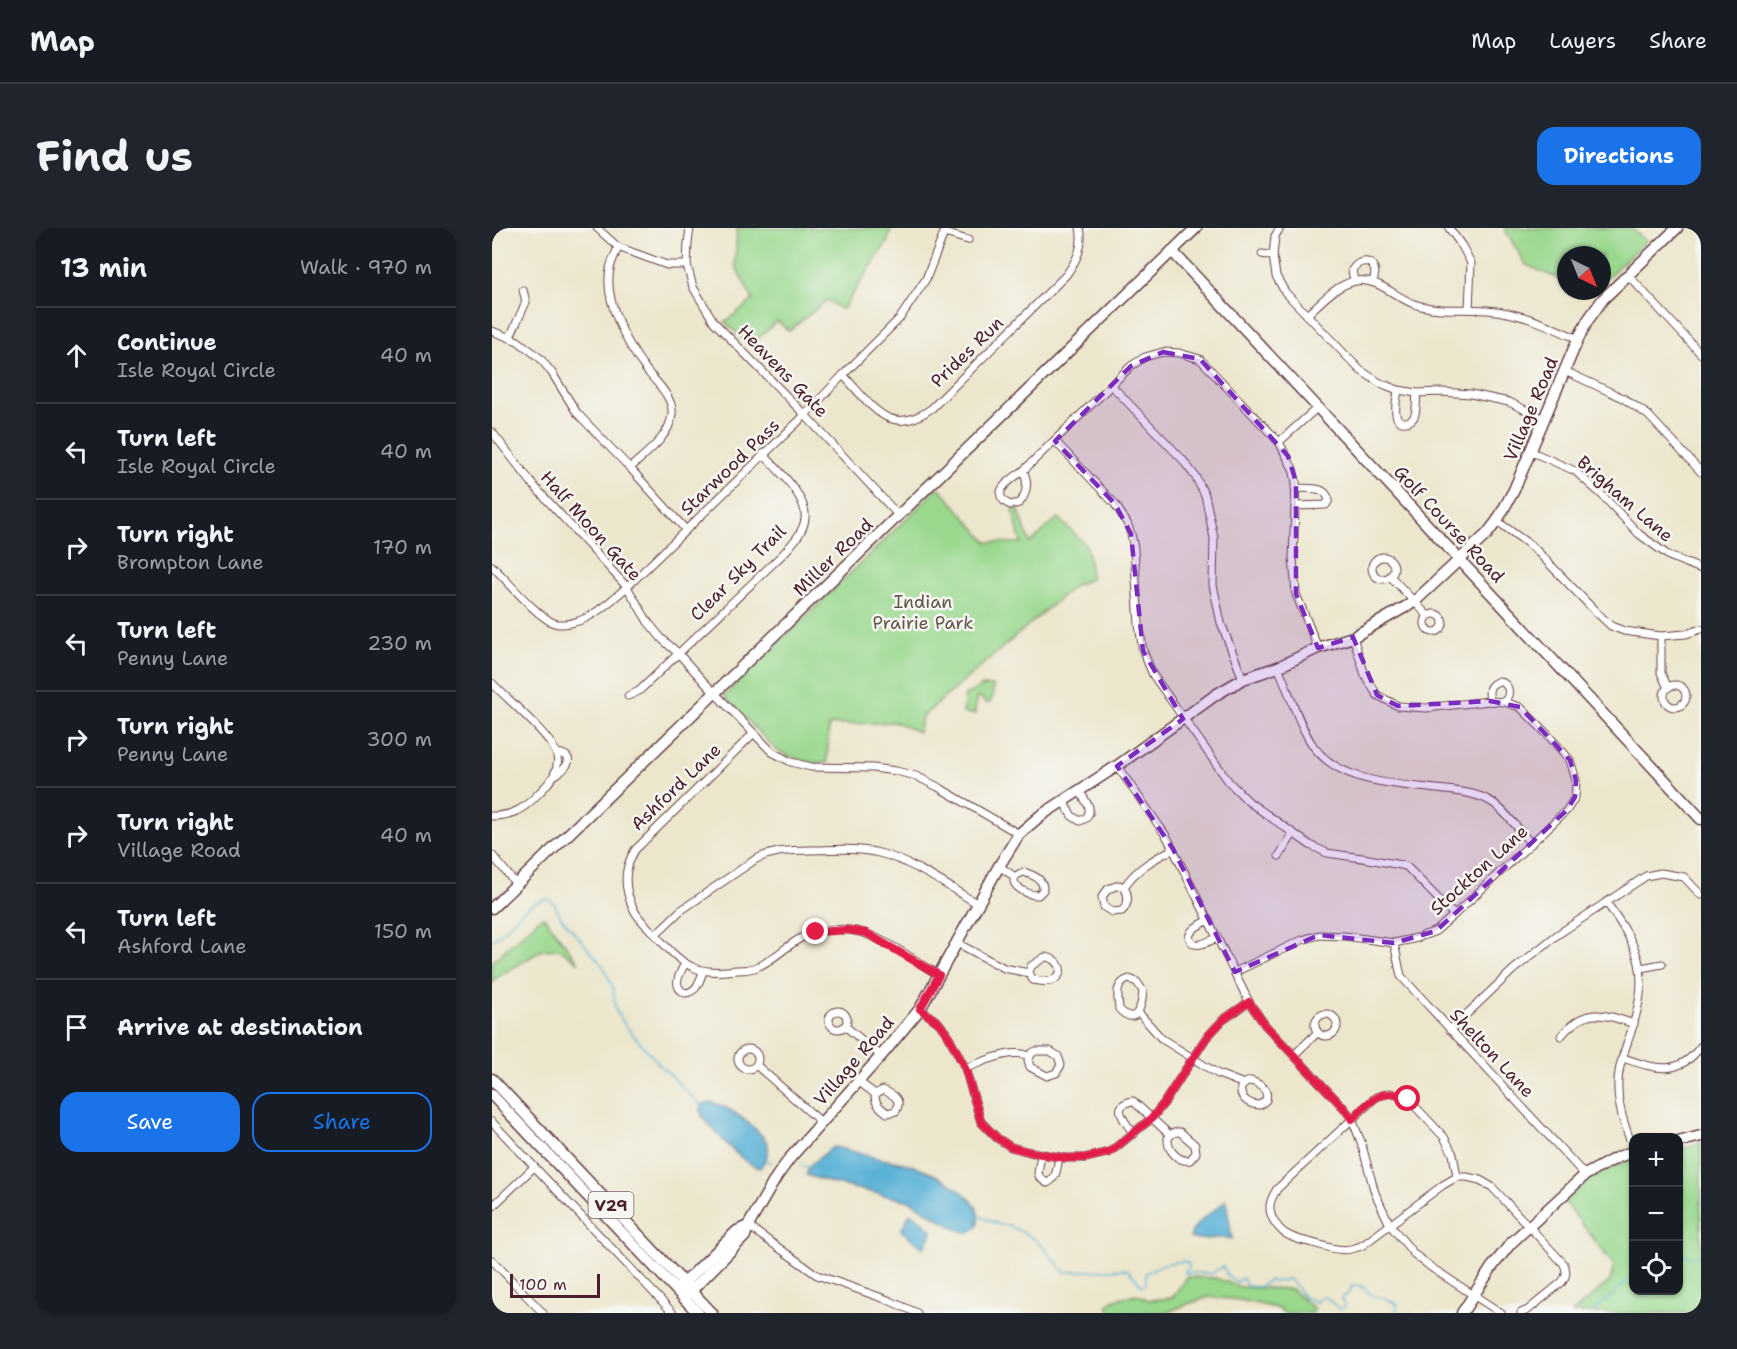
<!DOCTYPE html>
<html lang="en">
<head>
<meta charset="utf-8">
<style>
  :root { --surface:#171b24; --page:#20242c; --text:#f1f3f6; --muted:#9ea1a6; --line:#363941; --accent:#1a73e8 }
  body { margin:0; font-family:"Shantell Sans",sans-serif; background:var(--page); color:var(--text) }
  .controls { position:absolute; right:18px; bottom:18px; display:grid; overflow:hidden; border-radius:12px; box-shadow:0 2px 4px #0004 }
  .controls button { width:54px; height:54px; display:grid; place-items:center; padding:0; border:0; border-bottom:2px solid var(--line); background:var(--surface); color:var(--text); font:30px sans-serif }
  .compass { position:absolute; left:1065px; top:18px; width:54px; height:54px; border-radius:50%; background:var(--surface); box-shadow:0 2px 4px #0004; rotate:137deg }
  .scale { position:absolute; left:18px; bottom:15px; width:90px; box-sizing:border-box; padding-left:6px; border:3px solid #4a1f2b; border-top:0; font-size:16px; line-height:21px; white-space:nowrap; color:#4a1f2b; -webkit-text-stroke:4px #f6f6f2; paint-order:stroke }
  .stop { position:absolute; width:18px; height:18px; margin:-14px; border:4px solid #e11d48; border-radius:50%; background:#fff }
  .stop.end { background:#e11d48; border-color:#fff; box-shadow:0 2px 6px #0008 }
  .list { margin:0; padding:0; list-style:none }
  h2 { display:flex; justify-content:space-between; align-items:center; height:78px; margin:0; padding:0 24px; font-size:26px }
  h2 small { font-size:20px; font-weight:400; color:var(--muted) }
  .list li { display:grid; grid-template-columns:39px 1fr auto; gap:18px; align-items:center; box-sizing:border-box; height:96px; padding:0 24px; border-top:2px solid var(--line) }
  .list b { display:block; font-size:22px; white-space:nowrap }
  .list p { margin:0; font-size:20px; white-space:nowrap; color:var(--muted) }
  .list em { font-size:20px; font-style:normal; color:var(--muted) }
  .actions { display:flex; gap:12px; padding:18px 24px }
  .actions a { flex:1; padding:14px 0; border:2px solid var(--accent); border-radius:18px; text-align:center; font-size:21px; color:var(--accent) }
  .actions .main { background:var(--accent); color:#fff }
  .icon { flex:none; width:33px; height:33px; fill:none; stroke:currentColor; stroke-width:2; stroke-linecap:round; stroke-linejoin:round }
  .map { position:relative; flex:none; width:1209px; height:1085px; overflow:hidden; border-radius:18px }
  header { display:flex; align-items:center; gap:36px; box-sizing:border-box; height:84px; padding:0 30px; background:var(--surface); border-bottom:2px solid var(--line) }
  header strong { font-size:28px }
  nav { display:flex; gap:33px; margin-inline-start:auto; font-size:21px }
  .intro { display:flex; align-items:center; justify-content:space-between; box-sizing:border-box; height:144px; padding:0 36px }
  h1 { margin:0; font-size:42px }
  .button { padding:15px 27px; border-radius:18px; background:var(--accent); color:#fff; font-size:21px; font-weight:700 }
  main { display:flex; gap:36px; padding:0 36px }
  aside { flex:1; background:var(--surface); border-radius:18px; box-shadow:0 2px 4px #0004 }
  .map>svg:first-child { display:block }
</style>
</head>
<body>
<header>
<strong>Map</strong>
<nav><a>Map</a><a>Layers</a><a>Share</a></nav>
</header>
<div class="intro"><h1>Find us</h1><a class="button">Directions</a></div>
<main>
<aside>
<h2>13 min<small>Walk · 970 m</small></h2>
<ul class="list">
<li><svg class="icon" aria-label="ahead" viewBox="0 0 24 24"><path d="M12 20V5M6 11l6-6 6 6"/></svg><div><b>Continue</b><p>Isle Royal Circle</p></div><em>40 m</em></li>
<li><svg class="icon" aria-label="left" viewBox="0 0 24 24"><path d="M17 20v-9H6M10 6l-5 5 5 5"/></svg><div><b>Turn left</b><p>Isle Royal Circle</p></div><em>40 m</em></li>
<li><svg class="icon" aria-label="right" viewBox="0 0 24 24"><path d="M7 20v-9h11M14 6l5 5-5 5"/></svg><div><b>Turn right</b><p>Brompton Lane</p></div><em>170 m</em></li>
<li><svg class="icon" aria-label="left" viewBox="0 0 24 24"><path d="M17 20v-9H6M10 6l-5 5 5 5"/></svg><div><b>Turn left</b><p>Penny Lane</p></div><em>230 m</em></li>
<li><svg class="icon" aria-label="right" viewBox="0 0 24 24"><path d="M7 20v-9h11M14 6l5 5-5 5"/></svg><div><b>Turn right</b><p>Penny Lane</p></div><em>300 m</em></li>
<li><svg class="icon" aria-label="right" viewBox="0 0 24 24"><path d="M7 20v-9h11M14 6l5 5-5 5"/></svg><div><b>Turn right</b><p>Village Road</p></div><em>40 m</em></li>
<li><svg class="icon" aria-label="left" viewBox="0 0 24 24"><path d="M17 20v-9H6M10 6l-5 5 5 5"/></svg><div><b>Turn left</b><p>Ashford Lane</p></div><em>150 m</em></li>
<li><svg class="icon" aria-label="arrive" viewBox="0 0 24 24"><path d="M6 21V4h12l-3 4 3 4H6"/></svg><div><b>Arrive at destination</b></div></li>
</ul>
<div class="actions"><a class="main">Save</a><a>Share</a></div>
</aside>
<div class="map">
<svg width="1209" height="1085" viewBox="0 0 1209 1085">
  <rect width="100%" height="100%" fill="#f6f6f2"/>
  <filter id="ink" filterUnits="userSpaceOnUse"><feTurbulence type="fractalNoise" baseFrequency=".0167" numOctaves="2"/><feDisplacementMap in="SourceGraphic" scale="12" xChannelSelector="R" yChannelSelector="G"/><feConvolveMatrix kernelMatrix="1 2 1 2 8 2 1 2 1" color-interpolation-filters="sRGB"/></filter>
  <filter id="wash" filterUnits="userSpaceOnUse"><feTurbulence type="fractalNoise" baseFrequency=".008" numOctaves="4" result="noise"/><feDisplacementMap in="SourceGraphic" scale="24" xChannelSelector="R" yChannelSelector="G"/><feGaussianBlur stdDeviation="1.35" result="paint"/><feColorMatrix in="noise" values="0 0 0 0 0 0 0 0 0 0 0 0 0 0 0 0 0 1.4 0 .05"/><feComposite in="paint" operator="in"/></filter>
  <g filter="url(#wash)">
    <rect width="100%" height="100%" fill="#ece6cc"/>
    <g fill="#99d88d" stroke="#727c5c" stroke-width="1.5">
      <path d="M245,0H399L396,13L350,82L335,72L297,103L285,93L258,118L233,94L261,72L243,37Z"/>
      <path d="M1012,0H1139L1154,13L1110,54V27H1074V54L1034,37Z"/>
      <path d="M447,259L495,314L529,315L521,282L526,280L538,315L566,290L595,318L599,351L583,357L430,489L426,504L403,494L337,497L335,535L316,534L299,529L284,522L232,468Z"/>
      <path d="M491,458H501V468L498,475H494L489,470L486,469L484,471L483,486L471,485L473,467Z"/>
      <path d="M49,689L53,690L87,735L68,721L50,722L1,752L0,756V734Z"/>
      <path d="M1209,913V1085H1080L1118,1053L1122,1037L1072,973C1093,954 1113,938 1141,932L1142,1062H1186L1187,921L1198,919Z"/>
      <path d="M695,1049L723,1050L749,1059L799,1061L822,1081L821,1085H793L784,1080L748,1072L717,1069L693,1077L674,1085H619L615,1078L621,1072L644,1066L657,1072L680,1070Z"/>
    </g>
    <g fill="#59b1d6" stroke="#526880" stroke-width="1.5">
      <path d="M220,874C225,877 232,878 238,882C247,887 273,907 276,917C278,925 273,933 268,940C249,936 223,903 210,888L208,880L211,876Z"/>
      <path d="M341,919C354,921 365,925 377,928C394,933 411,933 428,940C445,947 486,968 487,988C488,998 484,1001 476,1005L462,1000L418,973L343,956L314,947L318,937Z"/>
      <path d="M734,972L740,1011C725,1007 713,1014 698,1010C702,992 723,984 734,972Z"/>
      <path d="M418,986L424,988L440,1002V1005L433,1019H430L409,1002Z"/>
    </g>
    <g fill="none" stroke-linecap="round" stroke-linejoin="round">
      <g stroke="#59b1d6" stroke-width="1.5">
        <path d="M0,712C21,699 27,676 56,671L63,677L69,689L111,738L121,760L124,783L132,796L166,835L210,879"/>
        <path d="M273,932L280,935"/>
        <path d="M309,938L317,939"/>
        <path d="M487,988L508,997H516L543,1011L573,1044L635,1041L650,1058L654,1055V1045C665,1037 679,1034 692,1033L697,1036V1040L694,1042L693,1045H713L719,1046L731,1038L735,1047L744,1054L751,1050L754,1058L767,1059L778,1052L780,1054L790,1053L795,1050L803,1057L812,1070L818,1071L823,1075L828,1069H834L848,1082L853,1078L849,1070L858,1065L859,1059C869,1053 875,1065 884,1069C887,1071 890,1069 893,1070C897,1072 902,1075 906,1077L903,1085"/>
        <path d="M1186,1025L1209,1030"/>
        <path d="M919,1085H920"/>
        <path d="M1100,1085L1142,1047"/>
      </g>
    </g>
  </g>
  <g filter="url(#ink)">
    <g fill="none" stroke-linecap="round" stroke-linejoin="round">
      <g stroke="#623d43" stroke-width="9">
        <g id="street">
          <path d="M105,0L126,19L175,37H195"/>
          <path d="M198,0L196,15L195,37L201,59L222,94L313,187L407,288"/>
          <path d="M788,0L783,8L781,28L784,48L793,64L868,142L888,155L906,162L925,165L949,164L979,166L1017,174L1052,191"/>
          <path d="M957,0L970,18L979,35L977,81"/>
          <path d="M452,5L476,12"/>
          <path d="M126,19C124,26 119,33 118,41C111,73 136,118 155,143C164,154 182,170 180,186C178,209 154,225 138,240"/>
          <path d="M770,26L781,28"/>
          <path d="M1136,47L1209,126"/>
          <path d="M862,53L860,42C871,25 890,37 880,54"/>
          <path d="M815,87C829,74 844,57 863,53C885,49 903,69 922,76C945,84 972,80 995,82C1030,85 1055,97 1086,111"/>
          <path d="M0,103L26,113L48,130L60,145L85,185L138,240L194,302"/>
          <path d="M18,109L34,74L31,62"/>
          <path d="M1073,143L1131,170L1156,187L1209,244"/>
          <path d="M351,147C379,176 397,212 440,180L574,47C585,32 592,18 588,0"/>
          <path d="M620,158L690,231L703,248L713,267L722,310L721,357L729,395L751,451"/>
          <path d="M906,162C905,171 898,196 914,194C917,194 921,191 922,189C925,183 924,172 925,165"/>
          <path d="M0,204L43,259L135,359L156,394L170,411L186,425L214,456L280,524L299,534L319,539L381,540L404,543L424,548L446,559L527,606"/>
          <path d="M563,213L623,276L635,295L639,306L642,320L647,397L651,423L661,447L737,554L757,574L818,617L835,625L877,631L914,638L962,687"/>
          <path d="M787,214L826,179"/>
          <path d="M1038,223L1083,243L1111,268L1147,306L1177,328L1209,341"/>
          <path d="M531,243C537,253 535,267 527,275L518,277C495,265 520,251 531,243L639,138L653,129L671,124L687,125L708,131L787,214L801,241L804,254L801,330L804,366L826,420"/>
          <path d="M803,278L834,277L837,272C833,257 817,261 803,260"/>
          <path d="M1005,293L1042,320L1103,383L1119,398L1132,403L1169,408L1194,406L1209,401"/>
          <circle cx="891" cy="340" r="11"/>
          <path d="M0,338C15,352 44,388 62,395C71,398 86,394 94,390C109,383 122,370 135,359L313,187L351,147L408,90L434,51L452,5V0"/>
          <path d="M898,348L936,388"/>
          <circle cx="942" cy="395" r="9"/>
          <path d="M1169,408V445L1176,460"/>
          <path d="M786,439C797,463 807,498 822,519C849,555 903,556 945,561C963,563 982,564 998,573C1011,580 1029,604 1039,616"/>
          <path d="M0,455C14,470 62,510 65,528C68,543 58,554 48,564C33,580 22,588 0,588"/>
          <circle cx="1183" cy="468" r="11"/>
          <path d="M136,468L147,463L291,326C300,316 311,305 313,291C316,269 285,241 271,226"/>
          <path d="M998,473C996,462 996,457 1007,453C1017,456 1020,465 1012,474"/>
          <path d="M262,505L143,622C131,641 132,662 142,682C148,694 161,703 169,713C194,741 208,747 245,742C252,742 261,741 267,738C283,731 294,718 309,710C322,702 343,701 358,702C386,705 422,732 447,747"/>
          <path d="M625,538L675,609L757,774L773,797L852,880L860,891L869,914L883,965L898,997L922,1026L940,1040L1009,1085"/>
          <path d="M63,547C74,541 86,528 65,525"/>
          <path d="M571,573L580,588L588,593L594,590L597,585V579L588,563"/>
          <path d="M0,627L24,656"/>
          <path d="M787,628L801,606"/>
          <path d="M507,638L523,649"/>
          <path d="M532,644C541,647 552,651 551,662L546,667C533,668 508,651 532,644Z"/>
          <path d="M627,657L632,659C637,667 637,676 630,683L620,684L612,679L610,669L616,661Z"/>
          <path d="M632,659C645,640 662,631 681,621"/>
          <path d="M1114,674C1151,725 1158,746 1138,807C1132,824 1125,842 1126,860C1126,882 1135,903 1142,923"/>
          <path d="M717,692L704,699L699,704L697,709C702,723 714,714 725,710"/>
          <path d="M164,706L188,683L264,631C283,622 297,623 318,622C341,622 364,619 387,625C420,633 457,659 486,676"/>
          <path d="M465,715L512,740L537,745"/>
          <path d="M902,715L909,748L1093,947"/>
          <path d="M553,729C567,730 575,745 561,752C555,755 548,753 541,752L537,745L539,738Z"/>
          <path d="M193,735C188,746 179,758 193,765C205,764 207,754 211,744"/>
          <path d="M1149,740L1170,736"/>
          <path d="M743,744L810,712L827,707L853,708L902,715L925,710L944,703L962,687L1075,582L1083,569L1084,552L1078,532L1055,506L1028,479L1012,474L998,473L934,480L906,478L885,467L873,447L861,409"/>
          <path d="M637,751L645,754L651,763C650,777 645,800 627,781C626,769 622,756 637,751Z"/>
          <path d="M428,781L447,795L457,809L473,840L489,894L505,910L519,919L538,924L573,930H593L618,924L660,890L672,875L714,810L731,792L757,774"/>
          <circle cx="346" cy="792" r="9"/>
          <path d="M646,784L670,811L726,846L752,856"/>
          <circle cx="834" cy="797" r="11"/>
          <path d="M353,798L389,828"/>
          <path d="M958,802L1021,742L1065,707L1154,648L1169,645L1192,649L1209,667"/>
          <path d="M1069,808C1093,779 1110,785 1142,796"/>
          <circle cx="256" cy="831" r="10"/>
          <path d="M544,823H558L566,828L569,837L564,845L555,848L538,839L536,832L540,825Z"/>
          <path d="M803,826L825,805"/>
          <path d="M1131,830C1162,840 1186,850 1209,818"/>
          <path d="M264,837L329,894"/>
          <path d="M473,840C492,834 518,820 538,828"/>
          <path d="M366,853L383,866C383,877 387,878 395,885L404,883C411,871 400,866 391,862L383,866"/>
          <path d="M759,853C768,856 777,861 774,872L768,877C757,877 747,870 749,859L755,854Z"/>
          <path d="M0,894L181,1085"/>
          <path d="M685,904H688L703,917L704,925L698,932C686,934 675,922 676,910L681,905Z"/>
          <path d="M642,906C635,896 616,877 641,873L678,907"/>
          <path d="M549,926L546,945L548,950L555,955C565,951 565,939 567,929"/>
          <path d="M965,949L961,926L952,909L916,871L898,865L884,869L785,961C782,966 778,972 778,978C777,990 788,1004 798,1008C805,1012 814,1013 821,1015C840,1020 852,1026 871,1017L951,957L965,949H975L988,952L1000,959L1072,1036C1075,1043 1075,1048 1070,1054L1036,1082L1029,1085"/>
          <path d="M0,979L42,939"/>
          <path d="M256,998L325,1047L396,1072L425,1085"/>
          <path d="M0,1032L51,1085"/>
        </g>
      </g>
      <g stroke="#623d43" stroke-width="13">
        <g id="secondary">
          <path d="M680,23L1209,591"/>
          <path d="M0,680L704,0"/>
          <path d="M1186,914L1209,908"/>
          <path d="M187,1060L245,1003L256,998"/>
          <path d="M194,1068L253,1008L256,998L285,948L298,930L389,828L428,781L507,638L527,606L548,588L625,538L725,466L751,451L786,439L826,420L861,409L922,374L995,306L1005,293L1022,262L1086,111L1096,92L1111,71L1185,0"/>
          <path d="M970,1085L1000,1039L1019,1015L1093,947L1124,930L1142,923"/>
        </g>
      </g>
      <g stroke="#623d43" stroke-width="13">
        <g id="primary">
          <path d="M0,851L220,1085"/>
          <path d="M0,867L206,1085"/>
        </g>
      </g>
      <use href="#street" stroke="#fff" stroke-width="7"/>
      <use href="#secondary" stroke="#fff" stroke-width="10"/>
      <use href="#primary" stroke="#fff" stroke-width="10"/>
    </g>
  </g>
  <g fill="none" stroke-linecap="round" stroke-linejoin="round" filter="url(#ink)">
    <path stroke="#e11d48" stroke-width="8" d="M324,704L356,702L374,705L447,747L428,781L447,795L457,809L473,840L489,894L505,910L519,919L538,924L573,930H593L618,924L660,890L672,875L714,810L731,792L757,774L773,797L852,880L860,891C878,874 889,857 916,871"/>
  </g>
  <path fill="#7b2cbf" fill-opacity="0.2" stroke="#7b2cbf" stroke-width="4.5" stroke-dasharray="12 8" stroke-linejoin="round" d="M671,124L708,131L796,228L804,254V366L826,420L861,409L885,467L906,478L998,473L1028,479L1078,532L1084,552L1083,569L1075,582L944,703L902,715L827,707L743,744L681,621L625,538L691,491L651,423L639,306L623,276L563,213L639,138Z"/>
  <g text-anchor="middle" dominant-baseline="central" stroke-width="5" stroke-linejoin="round" paint-order="stroke">
    <rect fill="#f6f6f2" stroke="#7e6067" stroke-width="1.5" x="96.5" y="964" width="45" height="26" rx="4.5"/>
    <g font-size="16" font-weight="bold" fill="#4a1f2b">
      <text x="119" y="977">V29</text>
    </g>
    <g font-size="18" fill="#4a1f2b" stroke="#f6f6f2">
      <text transform="translate(475 124) rotate(-44)">Prides Run</text>
      <text transform="translate(291 143) rotate(46)">Heavens Gate</text>
      <text transform="translate(1039 181) rotate(-67)">Village Road</text>
      <text transform="translate(238 239) rotate(-44)">Starwood Pass</text>
      <text transform="translate(1133 271) rotate(41)">Brigham Lane</text>
      <text transform="translate(957 296) rotate(47)">Golf Course Road</text>
      <text transform="translate(99 298) rotate(48)">Half Moon Gate</text>
      <text transform="translate(341 329) rotate(-44)">Miller Road</text>
      <text transform="translate(246 345) rotate(-45)">Clear Sky Trail</text>
      <text transform="translate(184 559) rotate(-44)">Ashford Lane</text>
      <text transform="translate(987 642) rotate(-42)">Stockton Lane</text>
      <text transform="translate(1000 825) rotate(47)">Shelton Lane</text>
      <text transform="translate(362 833) rotate(-49)">Village Road</text>
    </g>
    <g font-size="18" fill="#625648" stroke="#f6f6f2">
      <text x="431" y="374">Indian<tspan x="431" dy="21">Prairie Park</tspan></text>
    </g>
  </g>
</svg>
<div class="controls">
<button>+</button>
<button>−</button>
<button><svg class="icon" aria-label="locate" viewBox="0 0 24 24"><circle cx="12" cy="12" r="6"/><path d="M12 2v4M12 18v4M2 12h4M18 12h4"/></svg></button>
</div>
<svg class="compass" viewBox="-18 -18 36 36"><path d="M0-13l5 13h-10z" fill="#e53935"/><path d="M0 13l5-13h-10z" fill="#9ea1a6"/></svg>
<div class="scale">100 m</div>
<div class="stop" style="left:916px;top:871px"></div>
<div class="stop end" style="left:324px;top:704px"></div>
</div>
</main>
</body>
</html>
